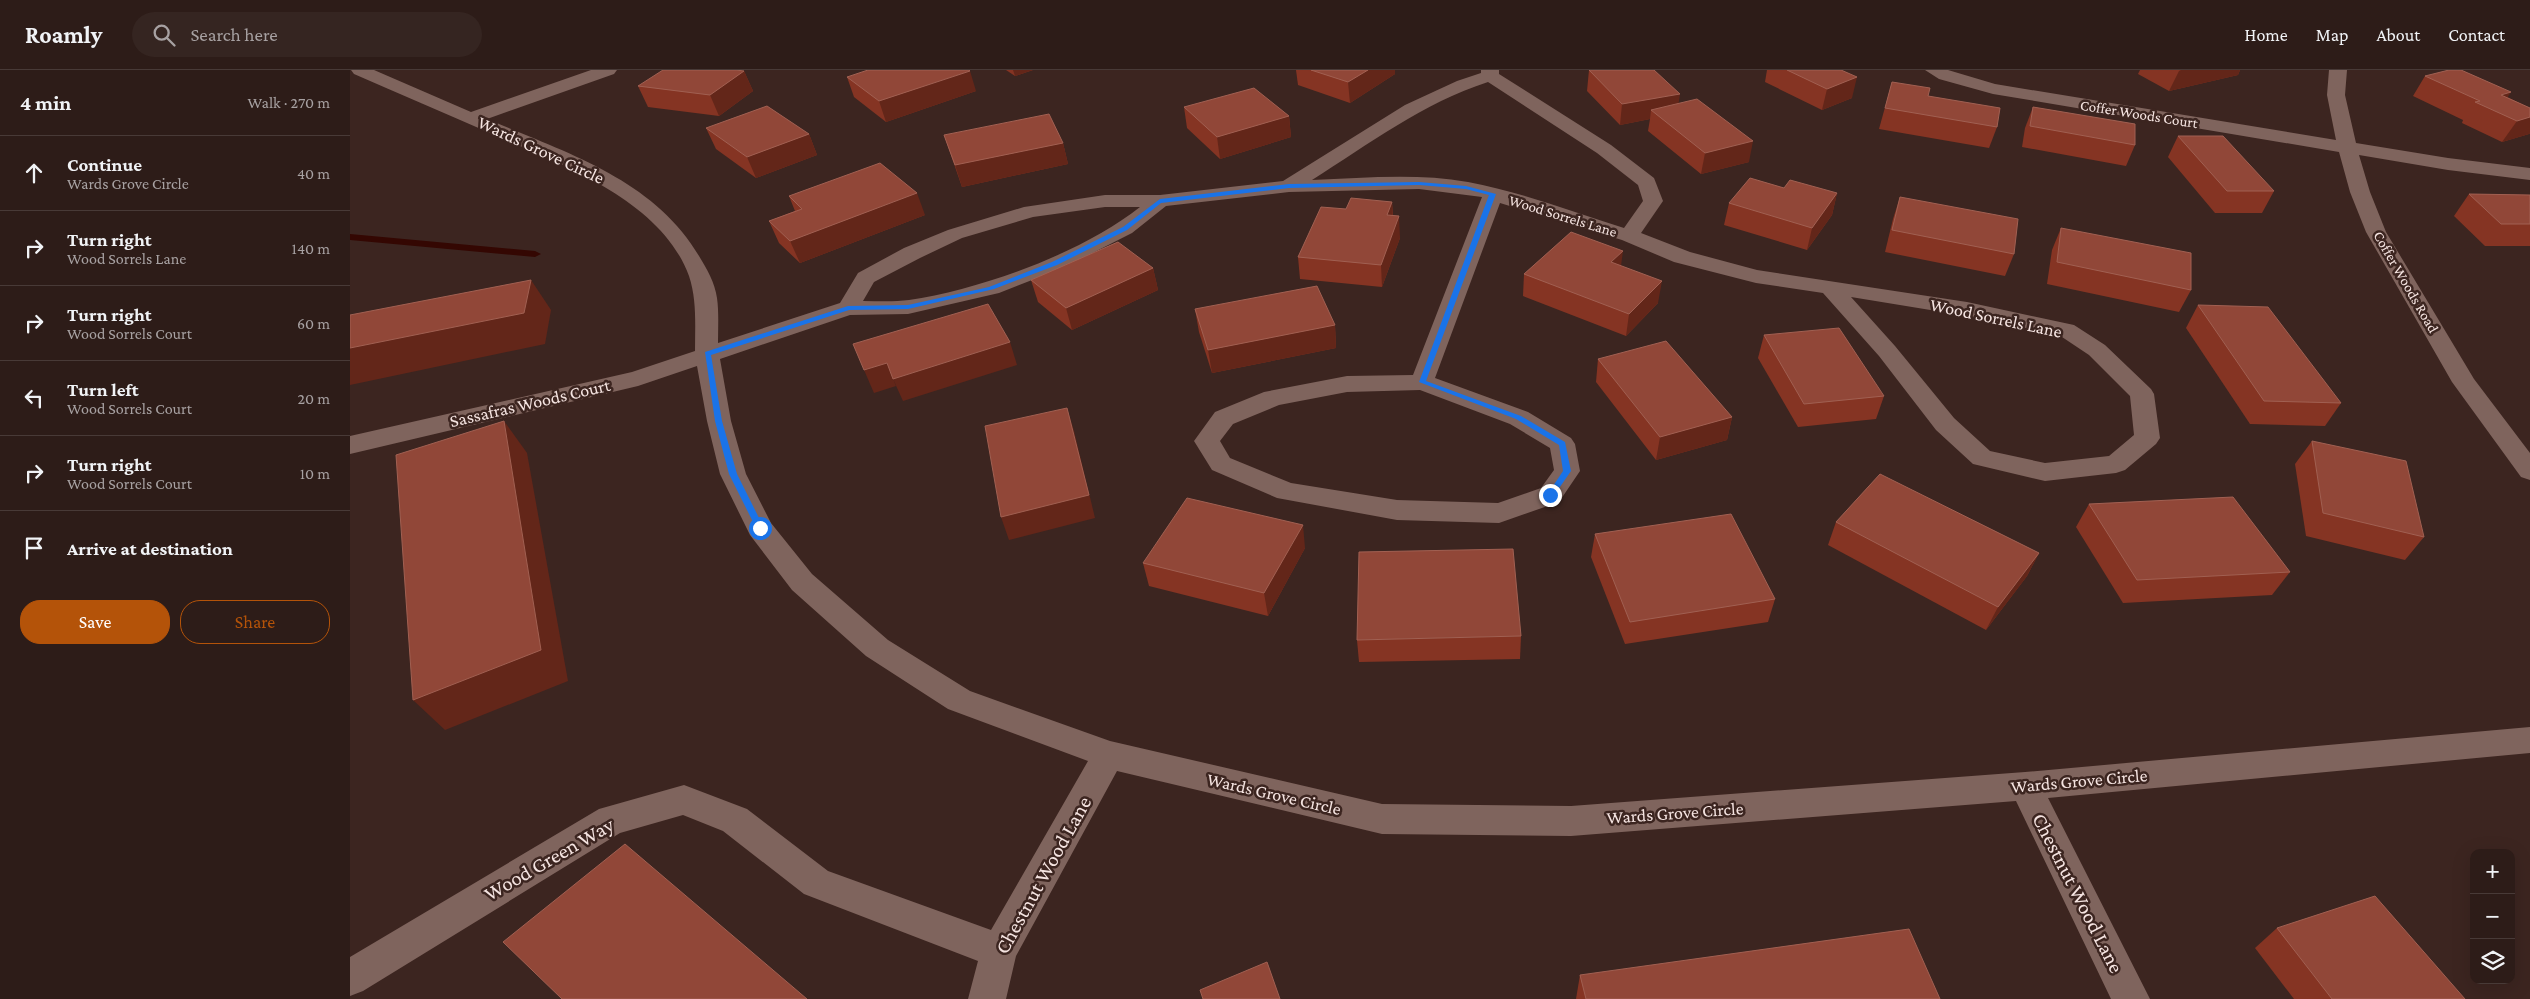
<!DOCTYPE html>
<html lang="en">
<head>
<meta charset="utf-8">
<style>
  :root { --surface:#2d1c18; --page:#352521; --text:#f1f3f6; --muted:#a7a1a2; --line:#483a37; --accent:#b45309 }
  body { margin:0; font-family:"Crimson Pro",serif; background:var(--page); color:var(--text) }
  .controls { position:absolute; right:15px; bottom:15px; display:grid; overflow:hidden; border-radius:10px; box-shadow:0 5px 20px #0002 }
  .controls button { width:45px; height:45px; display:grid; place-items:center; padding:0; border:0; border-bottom:1px solid var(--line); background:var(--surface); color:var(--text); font:25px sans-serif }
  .stop { position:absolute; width:15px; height:15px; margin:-11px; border:4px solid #1a73e8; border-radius:50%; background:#fff }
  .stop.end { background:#1a73e8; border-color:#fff; box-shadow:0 1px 5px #0008 }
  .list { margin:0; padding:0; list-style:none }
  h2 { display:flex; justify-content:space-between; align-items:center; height:65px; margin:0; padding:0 20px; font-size:21px }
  h2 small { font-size:16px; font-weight:400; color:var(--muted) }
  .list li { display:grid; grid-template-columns:32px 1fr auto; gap:15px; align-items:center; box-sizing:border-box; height:75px; padding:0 20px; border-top:1px solid var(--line) }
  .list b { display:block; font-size:19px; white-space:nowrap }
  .list p { margin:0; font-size:16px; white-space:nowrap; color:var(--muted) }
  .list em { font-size:16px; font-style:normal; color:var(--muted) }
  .actions { display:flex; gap:10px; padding:15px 20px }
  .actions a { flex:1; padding:11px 0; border:1px solid var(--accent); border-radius:20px; text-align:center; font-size:18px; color:var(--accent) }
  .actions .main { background:var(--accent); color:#fff }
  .icon { flex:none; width:28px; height:28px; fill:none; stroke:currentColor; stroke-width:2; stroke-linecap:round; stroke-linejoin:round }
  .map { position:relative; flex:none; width:2180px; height:929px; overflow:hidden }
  header { display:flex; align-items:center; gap:30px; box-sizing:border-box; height:70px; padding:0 25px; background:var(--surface); border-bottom:1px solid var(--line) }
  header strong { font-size:24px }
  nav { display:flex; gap:28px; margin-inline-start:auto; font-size:18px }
  .search { width:350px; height:45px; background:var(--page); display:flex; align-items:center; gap:12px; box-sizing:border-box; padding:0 18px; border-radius:28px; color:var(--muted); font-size:19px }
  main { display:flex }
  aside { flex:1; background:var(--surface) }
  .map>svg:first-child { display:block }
</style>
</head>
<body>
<header>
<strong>Roamly</strong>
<div class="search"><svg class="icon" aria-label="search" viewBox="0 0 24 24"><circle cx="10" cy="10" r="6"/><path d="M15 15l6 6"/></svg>Search here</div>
<nav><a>Home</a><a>Map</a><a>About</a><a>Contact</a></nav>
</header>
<main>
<aside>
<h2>4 min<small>Walk · 270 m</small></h2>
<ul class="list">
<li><svg class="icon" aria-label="ahead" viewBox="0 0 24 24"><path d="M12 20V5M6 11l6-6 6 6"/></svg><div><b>Continue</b><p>Wards Grove Circle</p></div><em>40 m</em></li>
<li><svg class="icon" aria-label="right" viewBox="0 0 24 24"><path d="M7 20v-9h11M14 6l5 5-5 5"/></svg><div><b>Turn right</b><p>Wood Sorrels Lane</p></div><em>140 m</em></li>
<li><svg class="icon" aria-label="right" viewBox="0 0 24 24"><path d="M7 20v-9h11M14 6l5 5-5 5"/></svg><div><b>Turn right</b><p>Wood Sorrels Court</p></div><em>60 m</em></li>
<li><svg class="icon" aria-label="left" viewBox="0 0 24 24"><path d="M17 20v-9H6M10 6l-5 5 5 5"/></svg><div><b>Turn left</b><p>Wood Sorrels Court</p></div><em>20 m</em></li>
<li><svg class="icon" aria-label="right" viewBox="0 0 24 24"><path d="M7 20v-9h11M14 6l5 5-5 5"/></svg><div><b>Turn right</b><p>Wood Sorrels Court</p></div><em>10 m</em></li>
<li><svg class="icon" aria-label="arrive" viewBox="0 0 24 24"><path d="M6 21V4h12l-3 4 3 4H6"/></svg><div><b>Arrive at destination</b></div></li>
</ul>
<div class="actions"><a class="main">Save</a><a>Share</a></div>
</aside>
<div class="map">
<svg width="2180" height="929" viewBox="0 0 2180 929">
  <rect width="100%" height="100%" fill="#3c2520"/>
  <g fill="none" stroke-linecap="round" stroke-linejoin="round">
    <path fill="#340702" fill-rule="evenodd" d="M0,164L185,181L191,184L185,187L0,170Z"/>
    <g fill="#7f645d" fill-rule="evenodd">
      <path d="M1,0H24L121,42L241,0H267L264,4L137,49C214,82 304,109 349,186C357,199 365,213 367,228C369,242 368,258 368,273L490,233L508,203L554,178L598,160L674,137L755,125H810L933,111L1055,35L1107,11L1131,3V0H1149V4L1261,75L1304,108L1313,131L1291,163L1340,182L1407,200L1617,232L1724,255L1755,275L1801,319L1804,324L1810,368L1806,374L1775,400L1766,403L1695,411L1623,394L1586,360L1529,286L1473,223L1406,213L1324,192L1272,170L1150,133L1085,308L1178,342L1221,368L1225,374L1230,401L1209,432L1149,453L1047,450L927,428L862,400L844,371L865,342L914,322L997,306L1063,305L1132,127L1069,119L939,122L816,136L782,163L713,198L649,223L558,244L500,245L370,289L381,351L396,404L421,453L462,504L538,570L620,621L760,671L1032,734L1221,736L1675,702L2180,657V683L1698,728L1800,929H1761L1666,731L1221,766L1032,764L767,701L666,886L656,929H618L628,891L454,824L373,761L333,745L270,763L13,921L0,926V887L249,739L334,715L397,739L478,801L641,860L738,691L598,639L516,586L442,520L400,465L370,404L357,351L347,296L288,316L0,384V366L282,302L345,281C345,256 347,230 339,206C311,129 208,93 140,63C95,43 49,24 4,4ZM1138,12L1247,83L1288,115L1293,131L1274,158C1223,142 1171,122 1118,112C1067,103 1014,108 962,110C1019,74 1073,33 1138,12ZM755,137H790C732,183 632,219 559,230C544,232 528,231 513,231L524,212L570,188L612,168L683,147ZM1501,227L1617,246L1709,265L1739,285L1780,326L1784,365L1759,386L1695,393L1640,381L1604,348L1545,276ZM1070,320L1160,354L1200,378L1204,400L1191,418L1148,433L1047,430L941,413L880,388L870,371L883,354L929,335L997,322Z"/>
      <path d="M1575,0H1598L1645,14L1986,70L1977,25L1979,0H1997L1995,25L2006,73L2098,88L2180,98V110L2098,100L2009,85L2020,122L2036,162L2124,309L2180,383V410L2171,407L2102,312L2016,162L2000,122L1989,82L1643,24L1589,9Z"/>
    </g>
  </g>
  <g fill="#853423">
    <path d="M656,0H683L665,6Z"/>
    <path d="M946,0H1045V4L1000,33L948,15Z"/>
    <path d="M1239,0L1328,34L1399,92L1351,104L1298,61L1300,49L1270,55L1237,21Z"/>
    <path d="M1417,0H1491L1502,28L1472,40L1415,12Z"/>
    <path d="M1790,0H1890L1888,5L1819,21L1788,4Z"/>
    <path d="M394,1L403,21L369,46L298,37L288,16Z"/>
    <path d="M2075,6L2157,27L2180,38V63L2179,64L2152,72L2112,53L2113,50L2063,26Z"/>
    <path d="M497,7L626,21L536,52L504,27Z"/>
    <path d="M1542,12L1578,26L1647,57L1639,78L1529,59Z"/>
    <path d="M834,37L939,46L941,67L870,89L837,58Z"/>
    <path d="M1683,37L1785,75L1776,96L1672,77L1675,58Z"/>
    <path d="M356,58L459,64L467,85L406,108L366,79Z"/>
    <path d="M594,65L713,73L718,94L612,117Z"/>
    <path d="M1828,66L1924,121L1912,143H1865L1818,87Z"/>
    <path d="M1487,123L1482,145L1457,180L1374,155L1379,133Z"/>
    <path d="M2119,124L2180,125V176H2135L2104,146Z"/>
    <path d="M439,126L575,145L450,193L429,173L419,151L445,141Z"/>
    <path d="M1550,127L1664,184L1655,206L1535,182L1543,149Z"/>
    <path d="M1042,132L1043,146L1050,168L1032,217L950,209L948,187L996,139Z"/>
    <path d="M1711,158L1841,220L1829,242L1697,214L1702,180Z"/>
    <path d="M1271,196L1308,233L1276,266L1173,226L1174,204Z"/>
    <path d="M803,198L808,220L722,260L688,232L681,210Z"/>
    <path d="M1848,235L1991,333L1975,356L1900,354L1836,258Z"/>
    <path d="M845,239L985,255L986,278L862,303L849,262Z"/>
    <path d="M1414,265L1534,326L1526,349L1448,357L1408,288Z"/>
    <path d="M1248,289L1382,347L1377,370L1306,390L1246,312Z"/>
    <path d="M1962,371L2074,467L2055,490L1956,466L1945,394Z"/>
    <path d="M1739,434L1940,502L1922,525L1773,533L1726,457Z"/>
    <path d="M1486,452L1689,483L1677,506L1636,560L1478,475Z"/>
    <path d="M1245,464L1425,529L1418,552L1275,574L1241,487Z"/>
    <path d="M955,478L918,546L799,516L793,493Z"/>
    <path d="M1171,566L1170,589L1009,592L1007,570Z"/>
    <path d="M1927,858L2115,929H1944L1905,878Z"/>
    <path d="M1230,905L1590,929H1226Z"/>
  </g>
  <g fill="#632619">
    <path d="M663,0H683L665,6Z"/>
    <path d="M1018,0H1045V4L1000,33L998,12Z"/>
    <path d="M1831,0H1890L1888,5L1819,21L1829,1Z"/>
    <path d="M394,1L403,21L369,46L360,25Z"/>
    <path d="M620,1L626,21L536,52L529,31Z"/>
    <path d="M1507,7L1502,28L1472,40L1477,19Z"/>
    <path d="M2161,22L2148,42L2151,25Z"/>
    <path d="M1330,24L1327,44L1301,40L1300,49L1270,55L1272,34Z"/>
    <path d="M939,46L941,67L870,89L867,67Z"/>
    <path d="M2180,47V63L2179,64L2152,72L2167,51Z"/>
    <path d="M459,64L467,85L406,108L397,87Z"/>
    <path d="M1403,71L1399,92L1351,104L1355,83Z"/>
    <path d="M713,73L718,94L612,117L605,95Z"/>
    <path d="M567,123L575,145L450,193L440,171Z"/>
    <path d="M1487,123L1482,145L1457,180L1462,158Z"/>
    <path d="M1042,132L1043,154L1037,145Z"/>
    <path d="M1049,146L1050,168L1032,217L1031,195Z"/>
    <path d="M1273,181L1270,203L1261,192Z"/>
    <path d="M803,198L808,220L722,260L716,238Z"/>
    <path d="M181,210L201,240L195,274L0,315V278Z"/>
    <path d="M1312,211L1308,233L1276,266L1279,244Z"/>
    <path d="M985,255L986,278L862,303L858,280Z"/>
    <path d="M660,272L667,295L553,331L543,309Z"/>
    <path d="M537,293L546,316L524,323L514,300Z"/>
    <path d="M717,338L724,361L745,448L659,470L651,447Z"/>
    <path d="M1382,347L1377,370L1306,390L1310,367Z"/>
    <path d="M154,351L177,383L218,611L95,660L63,630Z"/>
    <path d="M953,455L955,478L918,546L914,523Z"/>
    <path d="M1689,483L1677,506L1636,560L1648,537Z"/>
  </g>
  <g fill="#914738" stroke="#a16052">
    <path d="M313,0H386L394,1L360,25L288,16Z"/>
    <path d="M518,0H619L620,1L529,31L497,7Z"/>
    <path d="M961,0H1018L998,12Z"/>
    <path d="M1239,0H1304L1330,24L1272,34Z"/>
    <path d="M1437,0H1491L1507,7L1477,19Z"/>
    <path d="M2099,0H2111L2161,22L2151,25L2180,38V47L2167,51L2125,32L2130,31L2075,6Z"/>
    <path d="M1542,12L1580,18L1578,26L1650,38L1647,57L1535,38Z"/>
    <path d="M904,18L939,46L867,67L834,37Z"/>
    <path d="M1347,29L1403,71L1355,83L1301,40Z"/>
    <path d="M417,36L459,64L397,87L356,58Z"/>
    <path d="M1683,37L1785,54V75L1680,56Z"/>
    <path d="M699,44L713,73L605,95L594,65Z"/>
    <path d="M1828,66H1873L1924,121H1877Z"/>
    <path d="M530,93L567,123L440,171L419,151L452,139L439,126Z"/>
    <path d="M1400,108L1434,118L1440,110L1487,123L1462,158L1379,133Z"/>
    <path d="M2119,124L2180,125V154H2151Z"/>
    <path d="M1550,127L1668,149L1664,184L1542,160Z"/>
    <path d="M1001,128L1042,132L1037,145L1049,146L1031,195L948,187L971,137L996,139Z"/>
    <path d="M1711,158L1841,183V220L1707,192Z"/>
    <path d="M1221,162L1273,181L1261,192L1312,211L1279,244L1174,204Z"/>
    <path d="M768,172L803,198L716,238L681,210Z"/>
    <path d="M181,210L174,243L0,278V245Z"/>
    <path d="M967,216L985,255L858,280L845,239Z"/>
    <path d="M638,234L660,272L543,309L537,293L514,300L503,274Z"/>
    <path d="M1848,235L1918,237L1991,333L1914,331Z"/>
    <path d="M1489,258L1534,326L1454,334L1414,265Z"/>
    <path d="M1316,271L1382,347L1310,367L1248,289Z"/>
    <path d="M717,338L739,425L651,447L635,356Z"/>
    <path d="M154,351L191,580L63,630L46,385Z"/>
    <path d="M1962,371L2056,391L2074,467L1973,443Z"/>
    <path d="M1530,404L1689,483L1648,537L1486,452Z"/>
    <path d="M1883,427L1940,502L1787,510L1739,434Z"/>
    <path d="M837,428L953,455L914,523L793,493Z"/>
    <path d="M1381,444L1425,529L1280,552L1245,464Z"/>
    <path d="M1163,479L1171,566L1007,570L1009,482Z"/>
    <path d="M275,774L457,929H212L153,872Z"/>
    <path d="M2025,826L2115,929H1982L1927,858Z"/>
    <path d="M1559,859L1590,929H1236L1230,905Z"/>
    <path d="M917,892L930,929H853L850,920Z"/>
  </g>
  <path fill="#1a73e8" d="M1069,112L1116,116L1146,124L1076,311L1171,346L1215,372L1221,401L1203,427L1197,425L1213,401L1209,375L1166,349L1069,312L1139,125L1116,119L1069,115L939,118L811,133L777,160L707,195L644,219L558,239L499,240L361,285L372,351L387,404L414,458L413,460H407L379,404L365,351L355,282L498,236L558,235L639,217L702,192L773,157L810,129L939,114Z"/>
  <g text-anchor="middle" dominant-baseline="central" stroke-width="5" stroke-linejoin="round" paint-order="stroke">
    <g font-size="15" fill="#f5e4e1" stroke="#3c2520">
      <text transform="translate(1789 44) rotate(9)">Coffer Woods Court</text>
      <text transform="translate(1213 146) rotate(17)">Wood Sorrels Lane</text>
      <text transform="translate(2056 212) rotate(60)">Coffer Woods Road</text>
    </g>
    <g font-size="18" fill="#f5e4e1" stroke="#3c2520">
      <text transform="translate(191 80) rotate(25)">Wards Grove Circle</text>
      <text transform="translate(1646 248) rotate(12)">Wood Sorrels Lane</text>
      <text transform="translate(180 333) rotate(-13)">Sassafras Woods Court</text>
      <text transform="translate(1729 711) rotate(-5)">Wards Grove Circle</text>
      <text transform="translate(924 724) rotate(13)">Wards Grove Circle</text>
      <text transform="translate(1325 743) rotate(-4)">Wards Grove Circle</text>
    </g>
    <g font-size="21" fill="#f5e4e1" stroke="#3c2520">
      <text transform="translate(199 789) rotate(-30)">Wood Green Way</text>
      <text transform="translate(693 805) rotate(-61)">Chestnut Wood Lane</text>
      <text transform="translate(1728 823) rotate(63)">Chestnut Wood Lane</text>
    </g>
  </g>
</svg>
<div class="controls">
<button>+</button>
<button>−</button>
<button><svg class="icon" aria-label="layers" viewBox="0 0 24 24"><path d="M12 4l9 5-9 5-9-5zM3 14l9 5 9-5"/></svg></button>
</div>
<div class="stop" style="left:410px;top:458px"></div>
<div class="stop end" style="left:1200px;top:425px"></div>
</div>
</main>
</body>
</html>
